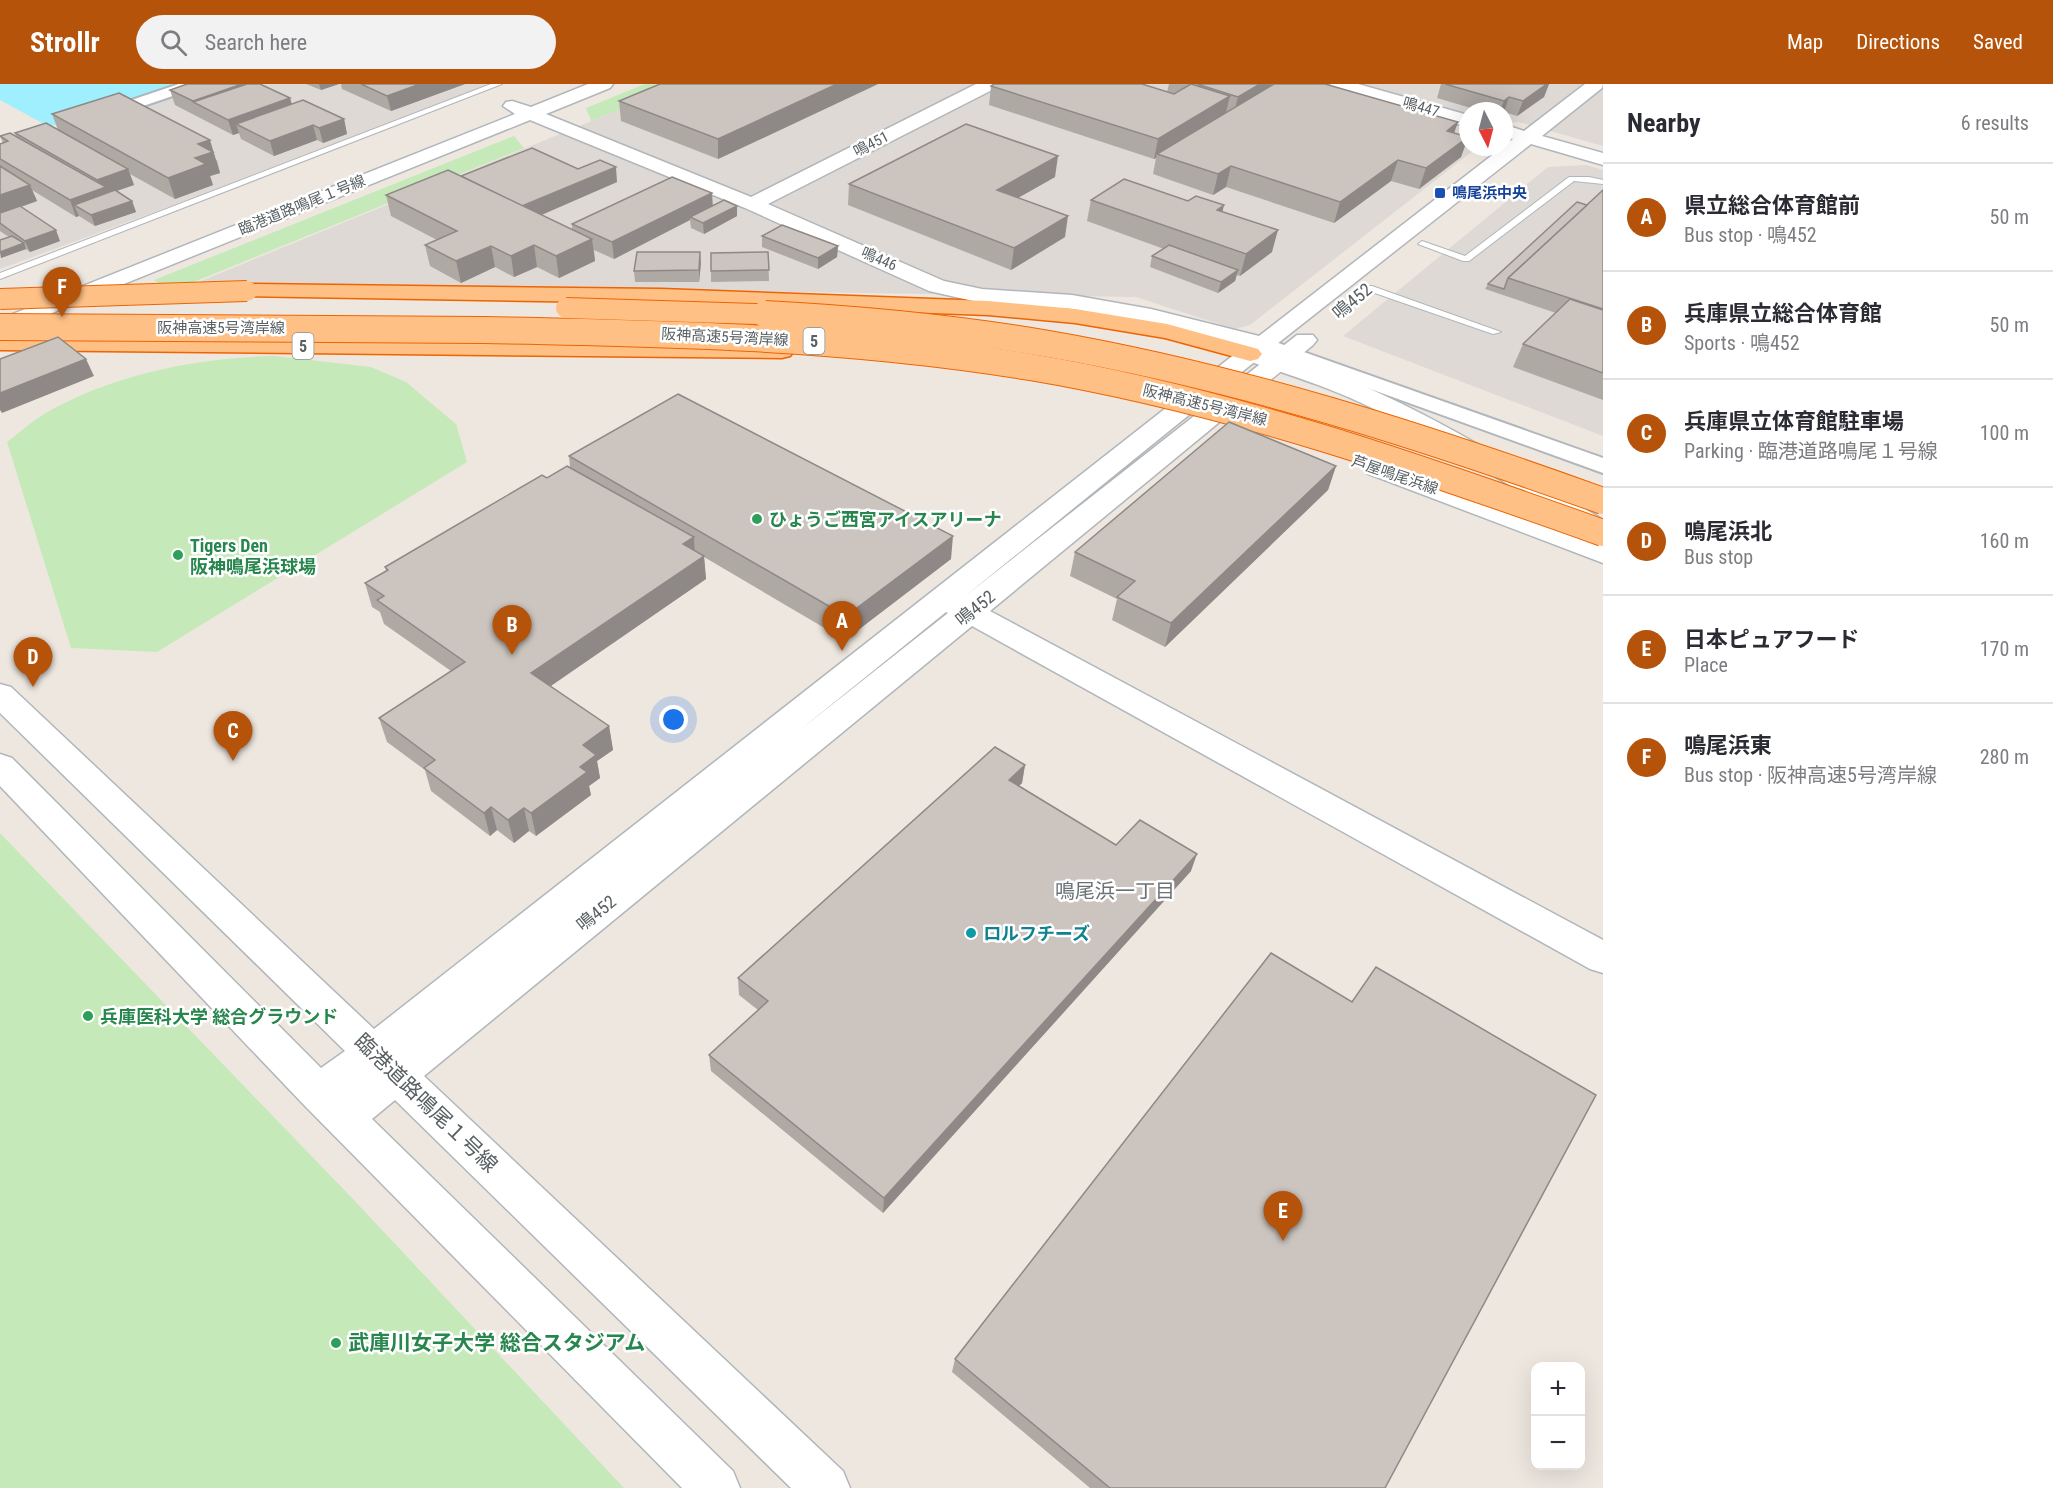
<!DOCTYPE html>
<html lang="en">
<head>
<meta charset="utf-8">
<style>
  :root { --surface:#fff; --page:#f2f2f3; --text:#2b2b33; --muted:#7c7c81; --line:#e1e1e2; --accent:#b45309 }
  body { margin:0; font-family:"Roboto Condensed","Noto Sans JP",sans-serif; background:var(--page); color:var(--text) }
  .controls { position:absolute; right:18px; bottom:18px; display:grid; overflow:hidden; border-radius:12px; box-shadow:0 6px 24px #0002 }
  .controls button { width:54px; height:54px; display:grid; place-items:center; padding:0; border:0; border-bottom:2px solid var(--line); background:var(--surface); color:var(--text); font:30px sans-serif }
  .compass { position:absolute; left:1459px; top:18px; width:54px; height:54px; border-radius:50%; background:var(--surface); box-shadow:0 6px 24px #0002; rotate:174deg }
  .you { position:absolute; left:674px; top:636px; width:21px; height:21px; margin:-15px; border:4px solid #fff; border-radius:50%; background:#1a73e8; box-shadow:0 0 0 9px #1a73e833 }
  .badge { display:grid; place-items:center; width:39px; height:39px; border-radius:50%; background:var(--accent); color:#fff; font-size:20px; font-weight:700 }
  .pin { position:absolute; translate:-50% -50px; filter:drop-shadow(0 2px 3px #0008) }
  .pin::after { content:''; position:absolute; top:32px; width:21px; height:18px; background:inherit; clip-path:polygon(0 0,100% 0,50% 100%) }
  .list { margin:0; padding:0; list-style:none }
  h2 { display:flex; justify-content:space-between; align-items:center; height:78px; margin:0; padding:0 24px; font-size:26px }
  h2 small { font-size:20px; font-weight:400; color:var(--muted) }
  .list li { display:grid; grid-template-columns:39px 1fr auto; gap:18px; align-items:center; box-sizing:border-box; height:108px; padding:0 24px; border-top:2px solid var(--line) }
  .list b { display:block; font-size:22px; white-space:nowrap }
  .list p { margin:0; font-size:20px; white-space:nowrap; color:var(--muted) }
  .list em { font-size:20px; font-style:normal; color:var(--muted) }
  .icon { flex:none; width:33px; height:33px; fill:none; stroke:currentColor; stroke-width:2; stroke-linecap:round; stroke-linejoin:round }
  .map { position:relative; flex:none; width:1603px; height:1404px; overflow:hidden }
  header { display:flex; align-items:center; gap:36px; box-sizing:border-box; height:84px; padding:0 30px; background:var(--accent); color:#fff }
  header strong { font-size:28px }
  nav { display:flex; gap:33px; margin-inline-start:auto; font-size:21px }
  .search { width:420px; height:54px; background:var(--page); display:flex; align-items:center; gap:15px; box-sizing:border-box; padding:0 21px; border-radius:33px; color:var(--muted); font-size:22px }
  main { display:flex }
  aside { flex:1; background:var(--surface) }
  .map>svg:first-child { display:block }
</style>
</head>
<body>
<header>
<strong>Strollr</strong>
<div class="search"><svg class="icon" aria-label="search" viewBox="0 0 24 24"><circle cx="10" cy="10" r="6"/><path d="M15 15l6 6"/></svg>Search here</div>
<nav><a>Map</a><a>Directions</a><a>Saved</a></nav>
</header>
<main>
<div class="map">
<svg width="1603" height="1404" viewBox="0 0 1603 1404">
  <rect width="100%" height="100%" fill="#eee7e0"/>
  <g fill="#ded9d5">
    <path d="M207,0H503L0,185V70Z"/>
    <path d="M682,0H1603V62L1519,38L1509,39L1504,43V27H1468V63H1478L1250,241L1234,245L1136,213L196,199Z"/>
    <path d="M1586,81L1603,86V352L1343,252L1548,83Z"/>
  </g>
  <g fill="#c6e9b9">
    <path d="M645,0H682L591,37L586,24Z"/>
    <path d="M514,52L524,64L191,199L162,202L154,196Z"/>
    <path d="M274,272L371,283L406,298L456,340L467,378L157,568L71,564L7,358C19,349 31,338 44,330C113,290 196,274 274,272Z"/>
    <path d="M0,749L352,1114L624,1404H0Z"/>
  </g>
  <path fill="#9fefff" d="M0,0H185L61,41H46L0,16Z"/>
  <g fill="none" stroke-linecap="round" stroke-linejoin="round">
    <g stroke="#b1b6ba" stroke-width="2">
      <g id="service">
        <path d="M491,0H502L0,195V189Z"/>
        <path d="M1569,93H1589L1603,96V100L1574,97L1469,177H1463L1418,160L1422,157L1465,172Z"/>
        <path d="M1366,202H1372L1501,248L1493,250L1366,206Z"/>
      </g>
    </g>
    <g stroke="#b1b6ba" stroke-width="4">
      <g id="minor">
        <path d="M179,0H202L199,3L108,34L102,36L94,31L96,28Z"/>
        <path d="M1264,254L1603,374V389L1257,264L1254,260L1257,256Z"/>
      </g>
    </g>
    <g stroke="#b1b6ba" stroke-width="3">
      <g id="tertiary">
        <path d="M588,0H613L610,4L546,30L751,113L976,0H999L996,4L768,120L944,197L982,205L1072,211L1151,225L1259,252L1513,55L1505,53V45L1512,43L1524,47L1585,0H1603L1602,4L1542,52L1603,69V81L1531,60L1258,275L964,513L1297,251H1313L1317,256L1313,261L990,527L1603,856V889L1590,885L972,542L424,992L843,1387L850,1404H791L395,1016L372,1035L733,1387L740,1404H682L304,1021L0,702V670L12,674L321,984L345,967L0,629V600L11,603L374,945L1245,262L1151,239L1072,225L982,219L929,207L745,124L530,36L0,250V235L515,30L503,22L506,18L512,17L531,23ZM946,528L948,529L800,646Z"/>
        <path d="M1330,0H1358L1468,31V43L1333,4Z"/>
      </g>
    </g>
    <g stroke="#b0b7ba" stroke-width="3">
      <g id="secondary">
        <path d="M1250,263C1379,295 1491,367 1603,436V447L1593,450L1583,448C1515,405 1448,360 1374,325C1332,304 1287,290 1242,275L1238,270L1242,265Z"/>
        <path d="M1375,375L1603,460V479L1366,389L1362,383L1366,377Z"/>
      </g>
    </g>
    <g stroke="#ee6400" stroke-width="3">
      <g id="motorway">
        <path d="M247,200L661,205L988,217L1075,225L1167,240L1258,265L1262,270L1258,275L1250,277L1165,254L1075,239L988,231L661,219L239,212L236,207L239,202Z"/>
        <path d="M0,252L782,260L790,262L794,267L790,272L782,274L0,266Z"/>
      </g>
    </g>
    <use href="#service" fill="#fff" fill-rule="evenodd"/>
    <use href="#minor" fill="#fff" fill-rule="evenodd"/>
    <use href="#tertiary" fill="#fff" fill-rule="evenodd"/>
    <use href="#secondary" fill="#fff" fill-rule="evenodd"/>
    <use href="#motorway" fill="#ffc086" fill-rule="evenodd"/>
    <g stroke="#ee6400" stroke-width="22" stroke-linecap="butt">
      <g id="motorway-bridge-far1">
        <path d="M0,215L247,207"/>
        <path d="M566,224L792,231"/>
      </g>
    </g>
    <g stroke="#ee6400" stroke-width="28" stroke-linecap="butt">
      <g id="motorway-bridge">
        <path d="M765,230C860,235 955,244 1049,260C1239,293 1422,352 1603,417"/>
        <path d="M0,243C161,244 322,245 483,246C666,249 849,253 1030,283C1227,316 1416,382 1603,449"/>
      </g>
    </g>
    <use href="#motorway-bridge-far1" stroke="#ffc086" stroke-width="20"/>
    <use href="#motorway-bridge" stroke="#ffc086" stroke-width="26"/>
  </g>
  <g fill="#afa9a4">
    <path d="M306,0H339L321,6Z"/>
    <path d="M341,0H465L391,27L342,5Z"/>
    <path d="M878,0L718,75L621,37L619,17Z"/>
    <path d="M1169,0H1325L1455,49L1468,53V54L1461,73L1419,105L1391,97L1334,139L1226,103L1213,111L1153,90L1156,74L1154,75L989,21L991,2L1167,8Z"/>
    <path d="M1441,0H1549L1544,13L1517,32L1504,28V27H1481L1437,14Z"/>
    <path d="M170,6L290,14L292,20L344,35L347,50L323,59L317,56L274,72L241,55L239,49L233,51L175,21Z"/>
    <path d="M52,30L217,76L220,89L210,92L213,101L175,115L130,90L134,101L117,107L132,117L136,128L95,142L79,132L76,133L32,106L37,117L21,123L60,157L30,168L26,165L1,174L0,156L9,153L0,147V60L3,59L0,52H16L15,49L58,46Z"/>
    <path d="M578,85L617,98L541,131L572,146V140L712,109V122H737V132L704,150L691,144L690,136L614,175L594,166L595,177L559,194L537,183L514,193L495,183L461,199L430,182L425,161L437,156L391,132L386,111L461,92Z"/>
    <path d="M1055,93L1018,114L1065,153L1011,186L848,121L849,100Z"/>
    <path d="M1603,106V316L1513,283L1523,260L1556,229L1485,205L1488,200L1587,121Z"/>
    <path d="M1091,116L1188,117L1224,121L1222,128L1272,168L1240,192L1237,191L1235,197L1218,209L1150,183L1152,172L1164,165L1087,137Z"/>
    <path d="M762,152L838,162L837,173L818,185L762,163Z"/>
    <path d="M768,168L769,197L711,198V187Z"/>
    <path d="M701,179L699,198H635L634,187Z"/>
    <path d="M569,372L951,475L845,556L704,473L706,495L551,602L609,642L613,666L597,677L600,694L589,702L591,711L536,752L529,747L514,759L497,746L490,752L431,707L425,686L387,658L379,634L451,587L384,540L380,528L372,523L365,499L386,487L385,483L547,394L570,383Z"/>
    <path d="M1336,382L1328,406L1165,563L1112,536L1117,515L1070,492L1075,468Z"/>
    <path d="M1025,681L1022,699L1019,702L1116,761L1191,787L883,1129L711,987L709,971L758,926L739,911L738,894Z"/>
    <path d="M1352,918L1385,1404H1090L952,1288L955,1275Z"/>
  </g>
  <g fill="#8e8986">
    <path d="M242,0H260L193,18V17Z"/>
    <path d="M319,0H339L321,6Z"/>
    <path d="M420,0H465L391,27L387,12Z"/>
    <path d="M837,0H878L718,75V55Z"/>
    <path d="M1260,0H1290L1233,32L1238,13Z"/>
    <path d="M1547,0H1549L1544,13L1517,32L1523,17Z"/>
    <path d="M1230,12L1225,32L1157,70L1156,74L1154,75L1158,55Z"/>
    <path d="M1509,13L1504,28L1500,27L1504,17Z"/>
    <path d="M290,14L294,29L236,40L239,49L233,51L228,36Z"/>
    <path d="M344,35L347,50L323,59L319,44Z"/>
    <path d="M1458,38L1451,58L1447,47Z"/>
    <path d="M313,41L317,56L274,72L270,57Z"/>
    <path d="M1468,53L1461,73L1419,105L1426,84Z"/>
    <path d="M210,56L220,89L210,92L213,101L175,115L168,94L195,74L198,60Z"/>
    <path d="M1058,72L1055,93L995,127L997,106Z"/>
    <path d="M1398,76L1391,97L1334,139L1340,118Z"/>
    <path d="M1231,82L1226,103L1213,111L1218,90Z"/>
    <path d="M616,83L617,98L523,139L521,123Z"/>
    <path d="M128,85L134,101L74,121L79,132L76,133L70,116L100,105L97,96Z"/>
    <path d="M30,101L37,117L0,130V111Z"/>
    <path d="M712,109L713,125L690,133V136L614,175L612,158Z"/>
    <path d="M132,117L136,128L95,142L91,131Z"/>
    <path d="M1224,121L1219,142L1217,126Z"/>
    <path d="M737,122V132L704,150L703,139Z"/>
    <path d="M1068,132L1065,153L1011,186L1014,164Z"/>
    <path d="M56,146L60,157L30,168L25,157Z"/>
    <path d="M1278,146L1272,168L1240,192L1246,170Z"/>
    <path d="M592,155L595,177L559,194L556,172Z"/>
    <path d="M24,159L26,165L1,174L0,168Z"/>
    <path d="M534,161L537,183L514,193L511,172Z"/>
    <path d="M491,162L495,183L461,199L456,177Z"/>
    <path d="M838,162L837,173L818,185V174Z"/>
    <path d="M700,168L701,179L699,198V186Z"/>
    <path d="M1238,186L1235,197L1218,209L1221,198Z"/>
    <path d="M86,275L94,292L2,329L0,326V309Z"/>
    <path d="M1336,382L1328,406L1165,563L1171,539Z"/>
    <path d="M953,452L951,475L845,556L846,532Z"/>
    <path d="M694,453L695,477L683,460Z"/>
    <path d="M704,472L706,495L536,612L531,589Z"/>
    <path d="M609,642L613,666L597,677L600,694L589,702L591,711L536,752L531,729L580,683L583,661Z"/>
    <path d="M1025,681L1022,699L1006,714L1009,696Z"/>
    <path d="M491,723L497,746L490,752L484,729Z"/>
    <path d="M524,724L529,747L514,759L508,736Z"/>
    <path d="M1197,770L1191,787L883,1129L884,1114Z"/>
  </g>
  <g fill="#cbc4bf" stroke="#8e8986" stroke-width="1.5">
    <path d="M187,0H242L193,17L170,6Z"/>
    <path d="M247,0H260L290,14L228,36L193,18Z"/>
    <path d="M361,0H420L387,12Z"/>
    <path d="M660,0H837L718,55L619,17Z"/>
    <path d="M994,0H1142L1174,10L1191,0L1230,12L1158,55L991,2Z"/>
    <path d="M1197,0H1260L1238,13Z"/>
    <path d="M1274,0H1325L1458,38L1447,47L1468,53L1426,84L1398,76L1340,118L1231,82L1218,90L1157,70Z"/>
    <path d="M1445,0H1547L1523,17L1509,13L1504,17Z"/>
    <path d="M119,9L210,56L198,60L213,68L195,74L206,80L168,94L52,30Z"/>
    <path d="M303,16L344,35L319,44L313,41L270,57L236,40Z"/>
    <path d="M46,39L128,85L97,96L15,49Z"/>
    <path d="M966,40L1058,72L997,106L1068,132L1014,164L849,100Z"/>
    <path d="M10,49L106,103L70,116L0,75V60L8,57L0,52Z"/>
    <path d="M532,64L578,85L600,76L616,83L522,122L461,92Z"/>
    <path d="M0,82L30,101L0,111Z"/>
    <path d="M448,86L592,155L556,172L534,161L511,172L491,162L456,177L425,161L457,147L386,111Z"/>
    <path d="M672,93L712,109L612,158L572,140Z"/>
    <path d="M1124,95L1188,117L1196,112L1224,121L1217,126L1278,146L1246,170L1091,116Z"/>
    <path d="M115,106L132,117L91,131L74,121Z"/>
    <path d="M1603,106V225L1508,194Z"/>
    <path d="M724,116L737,122L703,139L690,133Z"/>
    <path d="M1577,118L1587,121L1508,194L1504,205L1488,200Z"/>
    <path d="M20,122L56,146L25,157L0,139V129Z"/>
    <path d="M782,141L838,162L818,174L762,152Z"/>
    <path d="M12,152L24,159L0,168V156Z"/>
    <path d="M1169,161L1238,186L1221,198L1152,172Z"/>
    <path d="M637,168H700L699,186L634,187Z"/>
    <path d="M768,168L769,186L711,187V169Z"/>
    <path d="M1570,215L1603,226V289L1523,260Z"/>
    <path d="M58,253L86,275L0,309V275Z"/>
    <path d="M678,310L953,452L846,532L569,372Z"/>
    <path d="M1229,338L1336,382L1171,539L1117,513L1135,497L1075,468Z"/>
    <path d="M567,382L694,453L683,460L704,472L531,589L609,642L583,661L596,671L580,683L587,688L531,729L524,724L508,736L491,723L484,729L424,684L435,676L379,634L465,578L377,516L384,512L365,499L388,486L385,483L542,391L547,394Z"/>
    <path d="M995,663L1025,681L1009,696L1116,761L1140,736L1197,770L884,1114L709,971L768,917L738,894Z"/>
    <path d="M1271,869L1352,918L1376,883L1596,1011L1385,1404H1110L955,1275Z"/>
  </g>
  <rect fill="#1a4fb4" stroke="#fff" stroke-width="2" x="1434" y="103" width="12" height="12" rx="3"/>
  <g fill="#2e9e5b" stroke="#fff" stroke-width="2">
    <circle cx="757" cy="435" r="6"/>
    <circle cx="178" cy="471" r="6"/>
    <circle cx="88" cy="932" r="6"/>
    <circle cx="336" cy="1259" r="6"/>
  </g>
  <circle fill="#0f9aa8" stroke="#fff" stroke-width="2" cx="971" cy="849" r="6"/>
  <g text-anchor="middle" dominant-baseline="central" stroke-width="5" stroke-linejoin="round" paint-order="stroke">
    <g font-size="15" fill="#596063" stroke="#fff">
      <text transform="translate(1421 23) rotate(16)">鳴447</text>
      <text transform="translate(871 60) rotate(-27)">鳴451</text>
      <text transform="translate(302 121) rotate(-22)">臨港道路鳴尾１号線</text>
      <text transform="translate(879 175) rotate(23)">鳴446</text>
      <text x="221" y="244">阪神高速5号湾岸線</text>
      <text transform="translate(725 253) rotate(3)">阪神高速5号湾岸線</text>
      <text transform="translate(1205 321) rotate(14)">阪神高速5号湾岸線</text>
      <text transform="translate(1395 391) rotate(19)">芦屋鳴尾浜線</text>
    </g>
    <g font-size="15" font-weight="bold" fill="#164399" stroke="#fff" text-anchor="start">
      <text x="1452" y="109">鳴尾浜中央</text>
    </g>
    <g fill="#fff" stroke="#8b9092" stroke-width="1.5">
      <rect x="803.5" y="244" width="21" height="26" rx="4.5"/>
      <rect x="292.5" y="249" width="21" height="26" rx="4.5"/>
    </g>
    <g font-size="16" font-weight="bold" fill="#596063">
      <text x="814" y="257">5</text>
      <text x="303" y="262">5</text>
    </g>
    <g font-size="18" fill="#596063" stroke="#fff">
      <text transform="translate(1352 217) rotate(-40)">鳴452</text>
      <text transform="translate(975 524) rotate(-39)">鳴452</text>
      <text transform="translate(596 829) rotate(-39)">鳴452</text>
    </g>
    <g font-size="18" font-weight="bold" fill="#27864d" stroke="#fff" text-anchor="start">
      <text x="769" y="435">ひょうご西宮アイスアリーナ</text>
      <text x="190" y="461">Tigers Den<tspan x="190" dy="21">阪神鳴尾浜球場</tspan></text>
      <text x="100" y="932">兵庫医科大学 総合グラウンド</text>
    </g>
    <g font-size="18" font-weight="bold" fill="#0d838f" stroke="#fff" text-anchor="start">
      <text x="983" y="849">ロルフチーズ</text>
    </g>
    <g font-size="20" fill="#6a7275" stroke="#fff">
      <text x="1115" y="807">鳴尾浜一丁目</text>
    </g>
    <g font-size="21" fill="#596063" stroke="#fff">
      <text transform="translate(426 1019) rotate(44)">臨港道路鳴尾１号線</text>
    </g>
    <g font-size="21" font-weight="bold" fill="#27864d" stroke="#fff" text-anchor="start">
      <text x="348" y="1259">武庫川女子大学 総合スタジアム</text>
    </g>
  </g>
</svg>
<div class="controls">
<button>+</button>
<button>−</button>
</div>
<svg class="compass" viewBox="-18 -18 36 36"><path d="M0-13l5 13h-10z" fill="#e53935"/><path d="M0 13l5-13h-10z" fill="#7c7c81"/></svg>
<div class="you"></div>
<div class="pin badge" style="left:842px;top:567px">A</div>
<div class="pin badge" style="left:512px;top:571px">B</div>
<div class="pin badge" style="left:233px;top:677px">C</div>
<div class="pin badge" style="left:33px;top:603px">D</div>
<div class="pin badge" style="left:1283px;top:1157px">E</div>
<div class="pin badge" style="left:62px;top:233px">F</div>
</div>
<aside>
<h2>Nearby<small>6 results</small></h2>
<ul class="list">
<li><span class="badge">A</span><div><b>県立総合体育館前</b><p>Bus stop · 鳴452</p></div><em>50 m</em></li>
<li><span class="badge">B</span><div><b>兵庫県立総合体育館</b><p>Sports · 鳴452</p></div><em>50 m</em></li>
<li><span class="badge">C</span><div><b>兵庫県立体育館駐車場</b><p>Parking · 臨港道路鳴尾１号線</p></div><em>100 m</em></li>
<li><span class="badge">D</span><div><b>鳴尾浜北</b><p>Bus stop</p></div><em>160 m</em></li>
<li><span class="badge">E</span><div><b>日本ピュアフード</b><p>Place</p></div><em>170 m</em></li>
<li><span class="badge">F</span><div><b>鳴尾浜東</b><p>Bus stop · 阪神高速5号湾岸線</p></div><em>280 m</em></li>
</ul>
</aside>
</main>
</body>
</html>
